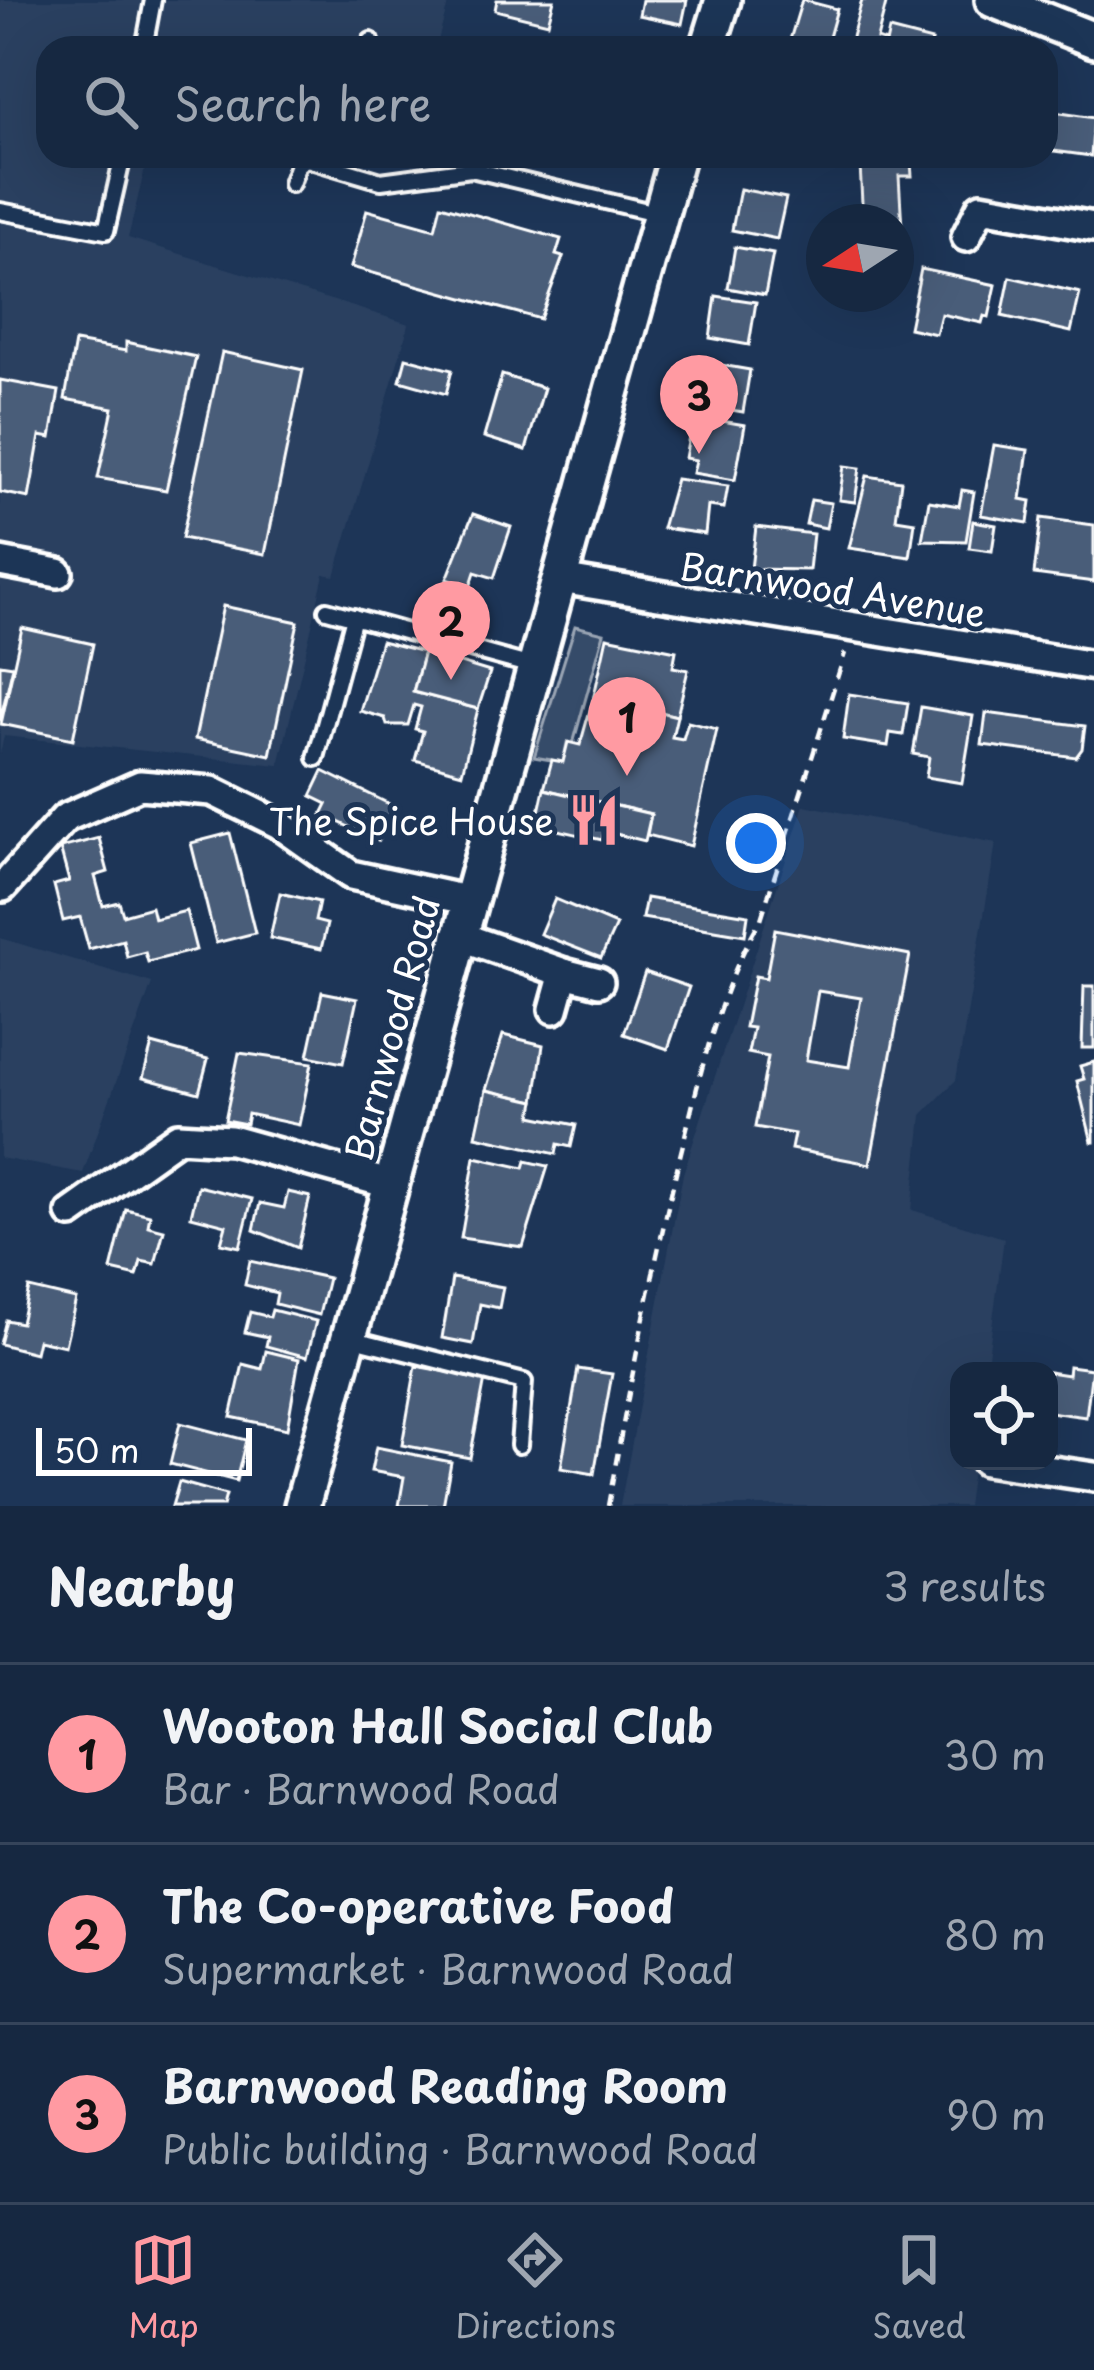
<!DOCTYPE html>
<html lang="en">
<head>
<meta charset="utf-8">
<style>
  :root { --surface:#162841; --page:#1f3048; --text:#f1f3f6; --muted:#9ea6b1; --line:#35445a; --accent:#ff9aa2 }
  body { margin:0; font-family:"Playpen Sans",sans-serif; background:var(--page); color:var(--text) }
  .controls { position:absolute; right:36px; bottom:36px; display:grid; overflow:hidden; border-radius:24px; box-shadow:0 12px 48px #0002 }
  .controls button { width:108px; height:108px; display:grid; place-items:center; padding:0; border:0; border-bottom:3px solid var(--line); background:var(--surface); color:var(--text); font:60px sans-serif }
  .compass { position:absolute; left:806px; top:204px; width:108px; height:108px; border-radius:50%; background:var(--surface); box-shadow:0 12px 48px #0002; rotate:258deg }
  .scale { position:absolute; left:36px; bottom:30px; width:216px; box-sizing:border-box; padding-left:12px; border:6px solid #fff; border-top:0; font-size:33px; line-height:42px; white-space:nowrap; color:#fff; -webkit-text-stroke:9px #1d3557; paint-order:stroke }
  .you { position:absolute; left:756px; top:843px; width:42px; height:42px; margin:-30px; border:9px solid #fff; border-radius:50%; background:#1a73e8; box-shadow:0 0 0 18px #1a73e833 }
  .badge { display:grid; place-items:center; width:78px; height:78px; border-radius:50%; background:var(--accent); color:#111; font-size:39px; font-weight:700 }
  .pin { position:absolute; translate:-50% -99px; filter:drop-shadow(0 3px 6px #0008) }
  .pin::after { content:''; position:absolute; top:63px; width:42px; height:36px; background:inherit; clip-path:polygon(0 0,100% 0,50% 100%) }
  .list { margin:0; padding:0; list-style:none }
  h2 { display:flex; justify-content:space-between; align-items:center; height:156px; margin:0; padding:0 48px; font-size:51px }
  h2 small { font-size:39px; font-weight:400; color:var(--muted) }
  .list li { display:grid; grid-template-columns:78px 1fr auto; gap:36px; align-items:center; box-sizing:border-box; height:180px; padding:0 48px; border-top:3px solid var(--line) }
  .list b { display:block; font-size:45px; white-space:nowrap }
  .list p { margin:0; font-size:39px; white-space:nowrap; color:var(--muted) }
  .list em { font-size:39px; font-style:normal; color:var(--muted) }
  .icon { flex:none; width:66px; height:66px; fill:none; stroke:currentColor; stroke-width:2; stroke-linecap:round; stroke-linejoin:round }
  .map { position:relative; flex:none; width:1094px; height:1506px; overflow:hidden }
  .search { position:absolute; background:var(--surface); box-shadow:0 12px 48px #0002; left:36px; right:36px; top:36px; height:132px; display:flex; align-items:center; gap:30px; box-sizing:border-box; padding:0 42px; border-radius:36px; color:var(--muted); font-size:45px }
  .sheet { height:696px; background:var(--surface) }
  nav { display:flex; justify-content:space-around; align-items:center; box-sizing:border-box; height:168px; border-top:3px solid var(--line); background:var(--surface); font-size:33px; color:var(--muted) }
  nav a { display:grid; justify-items:center; gap:6px }
  nav .on { color:var(--accent) }
  .map>svg:first-child { display:block }
</style>
</head>
<body>
<div class="map">
<svg width="1094" height="1506" viewBox="0 0 1094 1506">
  <rect width="100%" height="100%" fill="#1d3557"/>
  <filter id="ink" filterUnits="userSpaceOnUse"><feTurbulence type="fractalNoise" baseFrequency=".00833" numOctaves="2"/><feDisplacementMap in="SourceGraphic" scale="24" xChannelSelector="R" yChannelSelector="G"/><feConvolveMatrix kernelMatrix="1 2 1 2 8 2 1 2 1" color-interpolation-filters="sRGB"/></filter>
  <g filter="url(#ink)">
    <g fill="#2a4161">
      <path d="M0,0H449L436,48H48V156H148L128,238L409,324L335,576L324,574L279,765L4,736L0,754Z"/>
      <path d="M804,805L996,843L956,1080L922,1115L912,1210L1004,1238L986,1371H959V1461H973L967,1506H620L683,1174Z"/>
      <path d="M0,938L152,983L83,1173L0,1158Z"/>
    </g>
    <path fill="#364b69" stroke="#9aa5b4" stroke-width="3" d="M575,626L604,633L573,744L567,743L563,762L534,757Z"/>
    <g fill="#4a5d79" stroke="#fff" stroke-width="3" fill-rule="evenodd">
      <path d="M497,0H554L548,23L495,10Z"/>
      <path d="M642,0H687L682,24L639,15Z"/>
      <path d="M802,0L837,9L826,48L789,43Z"/>
      <path d="M862,0H887L877,39L886,42L885,48H849Z"/>
      <path d="M889,30L932,41L930,48H885Z"/>
      <path d="M1046,103L1056,104L1054,112L1094,118L1091,156L1046,150Z"/>
      <path d="M911,162L912,176H899L904,262H896V222H863L860,165Z"/>
      <path d="M740,189L786,198L777,239L732,230Z"/>
      <path d="M441,205L561,239L556,255L563,257L540,319L351,267L367,210L435,229Z"/>
      <path d="M735,247L773,254L765,295L728,288Z"/>
      <path d="M921,269L996,285L989,317L984,316L982,323L941,314L936,334L909,328Z"/>
      <path d="M1010,277L1080,293L1071,332L1002,316Z"/>
      <path d="M716,296L756,302L749,345L710,338Z"/>
      <path d="M75,342L126,351V342L196,357L166,490L98,478L113,408L65,399Z"/>
      <path d="M222,352L303,370L265,554L182,538Z"/>
      <path d="M406,358L452,370L446,394L400,381Z"/>
      <path d="M698,361L750,370L743,412L691,403Z"/>
      <path d="M502,375L544,388L526,450L484,437Z"/>
      <path d="M0,380L59,391L51,438L40,436L29,498L0,492Z"/>
      <path d="M693,416L745,425L735,480L693,473L696,460L685,458Z"/>
      <path d="M994,445L1028,450L1021,499L1031,501L1028,523L981,515Z"/>
      <path d="M844,466L860,468L855,502L839,500Z"/>
      <path d="M867,476L901,481L896,519L915,522L910,557L849,548Z"/>
      <path d="M676,479L728,486L724,508L708,506L705,534L662,528Z"/>
      <path d="M962,490L974,492L966,541L922,540L929,501L959,506Z"/>
      <path d="M811,500L831,503L826,528L806,524Z"/>
      <path d="M473,514L511,527L494,578L475,572L470,587L447,579Z"/>
      <path d="M1041,518L1094,525V582L1034,574Z"/>
      <path d="M973,521L996,525L992,551L969,548Z"/>
      <path d="M756,527L813,534L809,570L751,569Z"/>
      <path d="M223,606L298,622L270,755L195,739Z"/>
      <path d="M22,628L93,644L73,739L1,724Z"/>
      <path d="M607,637L676,651L673,667L688,670L677,716L594,696Z"/>
      <path d="M381,641L424,652L413,692L478,709L462,773L415,760L423,731L415,729L421,707L414,705L408,725H387L385,718L360,711Z"/>
      <path d="M424,652L490,672L478,709L413,692Z"/>
      <path d="M0,664L13,666L0,721Z"/>
      <path d="M849,694L908,703L903,735L890,733L888,746L843,739Z"/>
      <path d="M594,696L677,716L672,737L683,739L688,722L717,729L691,846L647,835L651,814L544,789L552,760L563,762L568,742L580,745Z"/>
      <path d="M921,707L973,716L962,783L926,777L929,757L913,754Z"/>
      <path d="M986,713L1085,726L1082,749L1076,757L982,745Z"/>
      <path d="M323,771L395,807L378,841L322,814L327,804L311,796Z"/>
      <path d="M544,789L651,814L645,841L604,831L602,840L536,825Z"/>
      <path d="M230,833L255,933L216,943L191,843Z"/>
      <path d="M99,838L108,872L95,876L103,906L119,902L123,915L151,907L154,919L186,911L196,950L148,962L145,952L127,957L123,940L89,949L80,917L63,921L54,885L69,881L60,848Z"/>
      <path d="M280,893L319,902L315,921L327,924L321,949L270,938Z"/>
      <path d="M646,898L748,915L745,935L642,918Z"/>
      <path d="M555,899L616,925L601,958L540,934Z"/>
      <path d="M775,929L910,955L870,1164L791,1149L794,1134L755,1127L768,1057L748,1053L753,1028L745,1027L755,976L766,978ZM818,991L861,998L849,1067L806,1060Z"/>
      <path d="M645,972L689,987L668,1049L624,1034Z"/>
      <path d="M1084,986H1094V1048H1082Z"/>
      <path d="M322,992L357,999L343,1063L308,1056Z"/>
      <path d="M503,1035L543,1045L535,1101L486,1090Z"/>
      <path d="M152,1044L208,1059L199,1093L143,1078Z"/>
      <path d="M239,1053L312,1063L299,1125L248,1114L246,1124L225,1120Z"/>
      <path d="M1094,1062V1142H1092L1077,1081L1084,1079L1080,1066Z"/>
      <path d="M486,1090L535,1101L532,1116L576,1125L571,1147L558,1144L556,1154L476,1136Z"/>
      <path d="M475,1157L524,1168L526,1161L548,1166L523,1247L461,1238Z"/>
      <path d="M198,1186L252,1199L240,1247L221,1243L226,1225L191,1216Z"/>
      <path d="M288,1192L310,1197L298,1248L254,1230L260,1203L284,1208Z"/>
      <path d="M126,1209L150,1215L148,1226L164,1230L155,1264L141,1261L137,1276L111,1270Z"/>
      <path d="M250,1261L328,1278L319,1315L275,1304L277,1293L245,1285Z"/>
      <path d="M452,1278L503,1287L499,1308L480,1304L473,1344L442,1338Z"/>
      <path d="M29,1288L76,1299L65,1346L38,1340L35,1353L0,1344L6,1320L21,1323Z"/>
      <path d="M272,1310L316,1321L307,1357L266,1346L268,1337L245,1332L250,1312L270,1317Z"/>
      <path d="M266,1351L299,1359L287,1429L231,1417L243,1364L262,1369Z"/>
      <path d="M416,1366L485,1379L470,1458L402,1445Z"/>
      <path d="M1069,1366L1092,1369L1086,1417L1049,1412V1372L1068,1375Z"/>
      <path d="M578,1369L612,1374L594,1474L561,1468Z"/>
      <path d="M180,1423L246,1440L236,1481L170,1464Z"/>
      <path d="M376,1447L451,1462L443,1506H399L404,1477L371,1471Z"/>
      <path d="M179,1482L226,1495L223,1506H172Z"/>
    </g>
    <g fill="none" stroke-linecap="round" stroke-linejoin="round">
      <g stroke="#fff" stroke-width="22">
        <g id="service">
          <path d="M144,48L153,0"/>
          <path d="M369,48L371,41"/>
          <path d="M291,184L298,164L307,159L381,181L471,169L660,214"/>
          <path d="M0,211L106,231L123,156"/>
          <path d="M327,610L532,666"/>
          <path d="M316,758L354,617"/>
          <path d="M350,1338L524,1382L519,1445"/>
        </g>
      </g>
      <g stroke="#fff" stroke-width="36">
        <g id="minor">
          <path d="M966,237L981,207L1094,227"/>
          <path d="M0,562L58,573"/>
          <path d="M560,579L1094,666"/>
          <path d="M3,887L65,818L140,785L212,791L279,824L351,875L466,900"/>
          <path d="M457,935L564,973L554,1009"/>
          <path d="M564,973L599,982"/>
          <path d="M71,1213L178,1137L231,1140L389,1184"/>
          <path d="M985,1461L1094,1477"/>
        </g>
      </g>
      <g stroke="#fff" stroke-width="42">
        <g id="tertiary">
          <path d="M993,0L1094,40"/>
          <path d="M708,48L723,0"/>
          <path d="M302,1506L677,156"/>
        </g>
      </g>
      <path stroke="#fff" stroke-width="4.5" stroke-dasharray="12 9" stroke-linecap="butt" d="M608,1506C630,1384 653,1264 683,1144C702,1067 720,987 761,919L845,653"/>
      <use href="#service" stroke="#1d3557" stroke-width="14"/>
      <use href="#minor" stroke="#1d3557" stroke-width="27"/>
      <use href="#tertiary" stroke="#1d3557" stroke-width="33"/>
    </g>
  </g>
  <defs>
    <g id="restaurant-bare" transform="scale(4.14)"><path d="M-5-6h1v4h1v-4h1v4h1v-4h1v5L-1.5 .5V6h-2V.5L-5-1ZM5-6V6H3V1.5H1.5Q1.5-4 5-6Z" fill="#ff9aa2" stroke="#1d3557" stroke-width="2.5" paint-order="stroke"/></g>
  </defs>
  <g fill-rule="evenodd">
    <use href="#restaurant-bare" x="594" y="820"/>
  </g>
  <g text-anchor="middle" dominant-baseline="central" stroke-width="10" stroke-linejoin="round" paint-order="stroke">
    <g font-size="36" fill="#fff" stroke="#1d3557">
      <text transform="translate(833 588) rotate(9)">Barnwood Avenue</text>
      <text transform="translate(391 1028) rotate(-75)">Barnwood Road</text>
    </g>
    <g font-size="36" fill="#fff" stroke="#1d3557" text-anchor="end">
      <text x="554" y="820">The Spice House</text>
    </g>
  </g>
</svg>
<div class="controls">
<button><svg class="icon" aria-label="locate" viewBox="0 0 24 24"><circle cx="12" cy="12" r="6"/><path d="M12 2v4M12 18v4M2 12h4M18 12h4"/></svg></button>
</div>
<svg class="compass" viewBox="-18 -18 36 36"><path d="M0-13l5 13h-10z" fill="#e53935"/><path d="M0 13l5-13h-10z" fill="#9ea6b1"/></svg>
<div class="scale">50 m</div>
<div class="you"></div>
<div class="pin badge" style="left:627px;top:776px">1</div>
<div class="pin badge" style="left:451px;top:680px">2</div>
<div class="pin badge" style="left:699px;top:454px">3</div>
<div class="search"><svg class="icon" aria-label="search" viewBox="0 0 24 24"><circle cx="10" cy="10" r="6"/><path d="M15 15l6 6"/></svg>Search here</div>
</div>
<section class="sheet">
<h2>Nearby<small>3 results</small></h2>
<ul class="list">
<li><span class="badge">1</span><div><b>Wooton Hall Social Club</b><p>Bar · Barnwood Road</p></div><em>30 m</em></li>
<li><span class="badge">2</span><div><b>The Co-operative Food</b><p>Supermarket · Barnwood Road</p></div><em>80 m</em></li>
<li><span class="badge">3</span><div><b>Barnwood Reading Room</b><p>Public building · Barnwood Road</p></div><em>90 m</em></li>
</ul>
</section>
<nav>
<a class="on"><svg class="icon" aria-label="map" viewBox="0 0 24 24"><path d="M3 6l6-2 6 2 6-2v14l-6 2-6-2-6 2zM9 4v14M15 6v14"/></svg>Map</a>
<a><svg class="icon" aria-label="directions" viewBox="0 0 24 24"><path d="M12 3l9 9-9 9-9-9zM9 14v-3h6M13 9l2 2-2 2"/></svg>Directions</a>
<a><svg class="icon" aria-label="saved" viewBox="0 0 24 24"><path d="M7 4h10v16l-5-4-5 4z"/></svg>Saved</a>
</nav>
</body>
</html>
